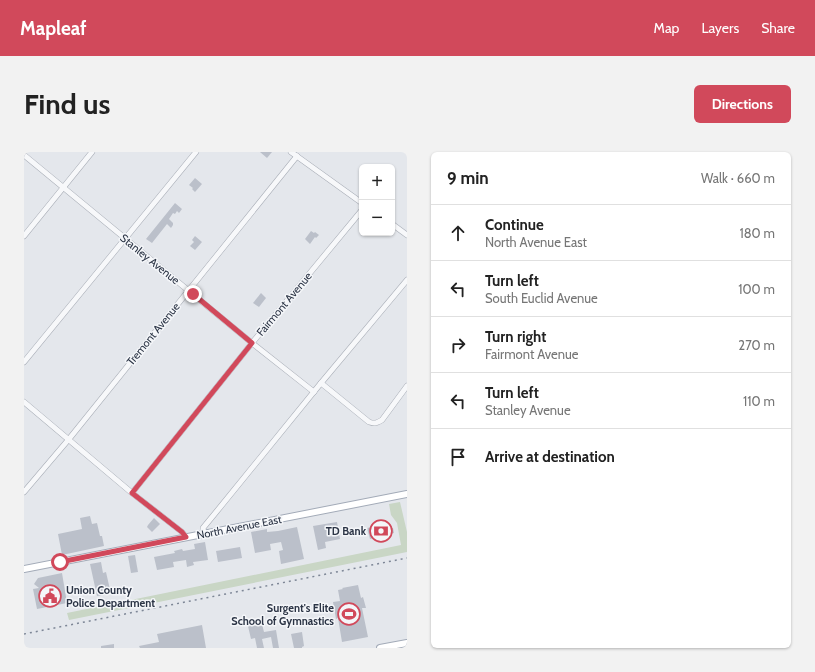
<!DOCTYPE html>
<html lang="en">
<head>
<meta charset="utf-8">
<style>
  :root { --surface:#fff; --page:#f2f2f2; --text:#222; --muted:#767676; --line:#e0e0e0; --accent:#d1495b }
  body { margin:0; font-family:Cabin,sans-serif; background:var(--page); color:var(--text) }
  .controls { position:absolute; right:12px; top:12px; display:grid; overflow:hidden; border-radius:6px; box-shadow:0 1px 3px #0004 }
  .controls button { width:36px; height:36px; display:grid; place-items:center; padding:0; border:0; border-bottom:1px solid var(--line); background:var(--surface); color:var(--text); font:20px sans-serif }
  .stop { position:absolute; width:12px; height:12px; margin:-9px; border:3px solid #d1495b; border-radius:50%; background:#fff }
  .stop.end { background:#d1495b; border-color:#fff; box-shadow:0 1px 4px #0008 }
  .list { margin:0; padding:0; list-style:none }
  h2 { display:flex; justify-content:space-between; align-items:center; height:52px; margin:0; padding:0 16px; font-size:17px }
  h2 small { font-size:13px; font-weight:400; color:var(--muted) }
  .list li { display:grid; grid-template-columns:26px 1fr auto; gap:12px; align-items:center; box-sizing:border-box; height:56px; padding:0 16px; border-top:1px solid var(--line) }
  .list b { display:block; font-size:15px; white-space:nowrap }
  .list p { margin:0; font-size:13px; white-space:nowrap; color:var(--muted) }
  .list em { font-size:13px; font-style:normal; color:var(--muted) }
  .icon { flex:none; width:22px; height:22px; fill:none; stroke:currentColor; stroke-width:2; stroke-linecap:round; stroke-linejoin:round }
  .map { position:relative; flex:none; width:383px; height:496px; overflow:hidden; border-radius:6px }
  header { display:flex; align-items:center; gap:24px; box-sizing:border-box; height:56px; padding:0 20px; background:var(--accent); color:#fff }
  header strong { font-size:19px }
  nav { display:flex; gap:22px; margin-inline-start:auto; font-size:14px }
  .intro { display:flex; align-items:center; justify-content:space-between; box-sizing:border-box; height:96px; padding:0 24px }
  h1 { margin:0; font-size:28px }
  .button { padding:10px 18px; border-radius:6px; background:var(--accent); color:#fff; font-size:14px; font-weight:700 }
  main { display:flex; gap:24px; padding:0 24px }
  aside { flex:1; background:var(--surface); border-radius:6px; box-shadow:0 1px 3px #0004 }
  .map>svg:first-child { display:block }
</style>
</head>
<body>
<header>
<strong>Mapleaf</strong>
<nav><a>Map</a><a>Layers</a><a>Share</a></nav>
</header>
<div class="intro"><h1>Find us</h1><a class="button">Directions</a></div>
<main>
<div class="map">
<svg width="383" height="496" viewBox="0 0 383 496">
  <rect width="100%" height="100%" fill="#e4e7ec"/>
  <path fill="#c9d6c5" d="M376,350L383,380V400L45,468L43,461L377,393L373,371L367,363L365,352Z"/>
  <g fill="#bbc0ca">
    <path d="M236,0H248L243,6Z"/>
    <path d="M171,26L178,32L171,40L168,37L169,36L165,33Z"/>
    <path d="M151,51L158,57L155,61L153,59L151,62L149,61L145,67L149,71V73L147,76L143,72L128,91L122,87Z"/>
    <path d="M287,79L290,81L291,80L295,83L292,86L291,85L286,92L281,87Z"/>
    <path d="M171,84L178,90L171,98L166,94L170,90L168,88Z"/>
    <path d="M237,141L242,146L235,155L229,151Z"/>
    <path d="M66,364L68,372L73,371L76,384H78L80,394L38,403L34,382L58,377L56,366Z"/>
    <path d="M130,366L136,372L128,380L123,375L124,373Z"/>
    <path d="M313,370L316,387L301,390L302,396L294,398L289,374Z"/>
    <path d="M360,373L361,377L369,376L370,381L346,387L343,376Z"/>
    <path d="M273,375L280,407L257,412L255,399L259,398L257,390L246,392L247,398L231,401L227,380L243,377V380L254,379Z"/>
    <path d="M181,390L184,408L169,410L170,413L163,415L162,408L149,410L150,415L133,418L130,405L151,401L150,399L158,397L159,399L171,397L170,392Z"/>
    <path d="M216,395L218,406L194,410L192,399Z"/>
    <path d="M111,403L114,420L107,421L104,404Z"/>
    <path d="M77,410L79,421L82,420L87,442L73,444L66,412Z"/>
    <path d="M38,421L43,451L13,457L9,437L15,436L10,432L14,426Z"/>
    <path d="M334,433L337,446L339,445L342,456H338L344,485L318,490L314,466L312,467L309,450L316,449L314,438L319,437L318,436Z"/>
    <path d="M237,468L240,480L252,478L255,496H249L247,485L238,487L240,496H233L231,486L227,487L223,470Z"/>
    <path d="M178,473L182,496H116L115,494L135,490L133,482Z"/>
    <path d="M278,480L280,494L278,495V496H270L267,482Z"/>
    <path d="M90,492V496H77V494Z"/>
  </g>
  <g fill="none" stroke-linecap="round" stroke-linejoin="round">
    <g stroke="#a9aeb7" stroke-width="6">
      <g id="minor">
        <path d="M267,0L338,51"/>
        <path d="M0,3L228,191L290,240"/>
        <path d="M368,72L383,83"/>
        <path d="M0,84L68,0"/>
        <path d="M0,210L172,0"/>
        <path d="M297,231L345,270C351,272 353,271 358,268L383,234"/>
        <path d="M0,250L108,341L158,380L162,385"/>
        <path d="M0,340L45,287L273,4"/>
        <path d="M108,341L228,191L338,58"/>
        <path d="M180,382L179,376L193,359L297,231L383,128"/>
      </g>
    </g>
    <g stroke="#a3abb8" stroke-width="8">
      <g id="major">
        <path d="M0,417L383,342"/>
        <path d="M356,496L383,491"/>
      </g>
    </g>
    <use href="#minor" stroke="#f7f8fa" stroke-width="5"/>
    <use href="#major" stroke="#fff" stroke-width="6"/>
    <path stroke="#7d8696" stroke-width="1.5" stroke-dasharray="2 4" stroke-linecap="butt" d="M0,482L383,406"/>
  </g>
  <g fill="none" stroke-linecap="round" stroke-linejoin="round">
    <path stroke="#d1495b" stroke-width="5" d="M36,410L162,385L158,380L108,341L228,191L169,142"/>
  </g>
  <defs>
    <g id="bank-ring" transform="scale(1.15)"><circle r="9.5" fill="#f4f6f9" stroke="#d1495b" stroke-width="1.5"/><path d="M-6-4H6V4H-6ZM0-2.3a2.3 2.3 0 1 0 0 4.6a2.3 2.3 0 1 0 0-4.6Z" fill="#d1495b"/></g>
    <g id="civic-ring" transform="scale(1.15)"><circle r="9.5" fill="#f4f6f9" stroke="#d1495b" stroke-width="1.5"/><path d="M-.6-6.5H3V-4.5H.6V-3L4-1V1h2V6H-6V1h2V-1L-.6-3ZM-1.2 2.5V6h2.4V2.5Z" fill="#d1495b"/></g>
    <g id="stadium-ring" transform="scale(1.15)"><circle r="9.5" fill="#f4f6f9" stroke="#d1495b" stroke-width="1.5"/><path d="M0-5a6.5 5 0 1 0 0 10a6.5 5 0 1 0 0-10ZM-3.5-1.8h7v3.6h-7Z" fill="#d1495b"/></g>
  </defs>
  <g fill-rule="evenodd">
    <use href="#bank-ring" x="357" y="379"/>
    <use href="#civic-ring" x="26" y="444"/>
    <use href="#stadium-ring" x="325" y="462"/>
  </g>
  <g text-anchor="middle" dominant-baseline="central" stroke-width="3" stroke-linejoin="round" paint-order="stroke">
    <g font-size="11" fill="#2b3445" stroke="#f4f6f9">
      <text transform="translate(126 107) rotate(39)">Stanley Avenue</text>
      <text transform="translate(260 152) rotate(-50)">Fairmont Avenue</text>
      <text transform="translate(129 182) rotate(-51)">Tremont Avenue</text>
      <text transform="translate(215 375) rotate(-11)">North Avenue East</text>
    </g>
    <g font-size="11" font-weight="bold" fill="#2b3445" stroke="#f4f6f9" text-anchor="end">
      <text x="342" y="379">TD Bank</text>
      <text x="42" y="438" text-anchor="start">Union County<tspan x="42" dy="13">Police Department</tspan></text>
      <text x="310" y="456">Surgent's Elite<tspan x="310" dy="13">School of Gymnastics</tspan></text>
    </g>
  </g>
</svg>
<div class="controls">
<button>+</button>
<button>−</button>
</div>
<div class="stop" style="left:36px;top:410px"></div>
<div class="stop end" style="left:169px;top:142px"></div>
</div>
<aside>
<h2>9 min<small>Walk · 660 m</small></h2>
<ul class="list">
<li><svg class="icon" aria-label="ahead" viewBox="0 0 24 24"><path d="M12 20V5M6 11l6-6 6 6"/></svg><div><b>Continue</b><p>North Avenue East</p></div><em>180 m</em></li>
<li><svg class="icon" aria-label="left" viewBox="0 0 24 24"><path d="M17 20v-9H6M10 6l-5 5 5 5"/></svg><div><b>Turn left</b><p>South Euclid Avenue</p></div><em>100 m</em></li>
<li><svg class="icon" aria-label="right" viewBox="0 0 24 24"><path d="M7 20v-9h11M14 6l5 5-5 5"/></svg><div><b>Turn right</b><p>Fairmont Avenue</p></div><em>270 m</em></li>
<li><svg class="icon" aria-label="left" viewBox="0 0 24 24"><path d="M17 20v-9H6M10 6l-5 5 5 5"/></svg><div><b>Turn left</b><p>Stanley Avenue</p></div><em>110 m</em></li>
<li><svg class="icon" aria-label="arrive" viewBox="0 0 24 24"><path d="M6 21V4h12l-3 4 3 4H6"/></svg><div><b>Arrive at destination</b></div></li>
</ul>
</aside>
</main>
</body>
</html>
